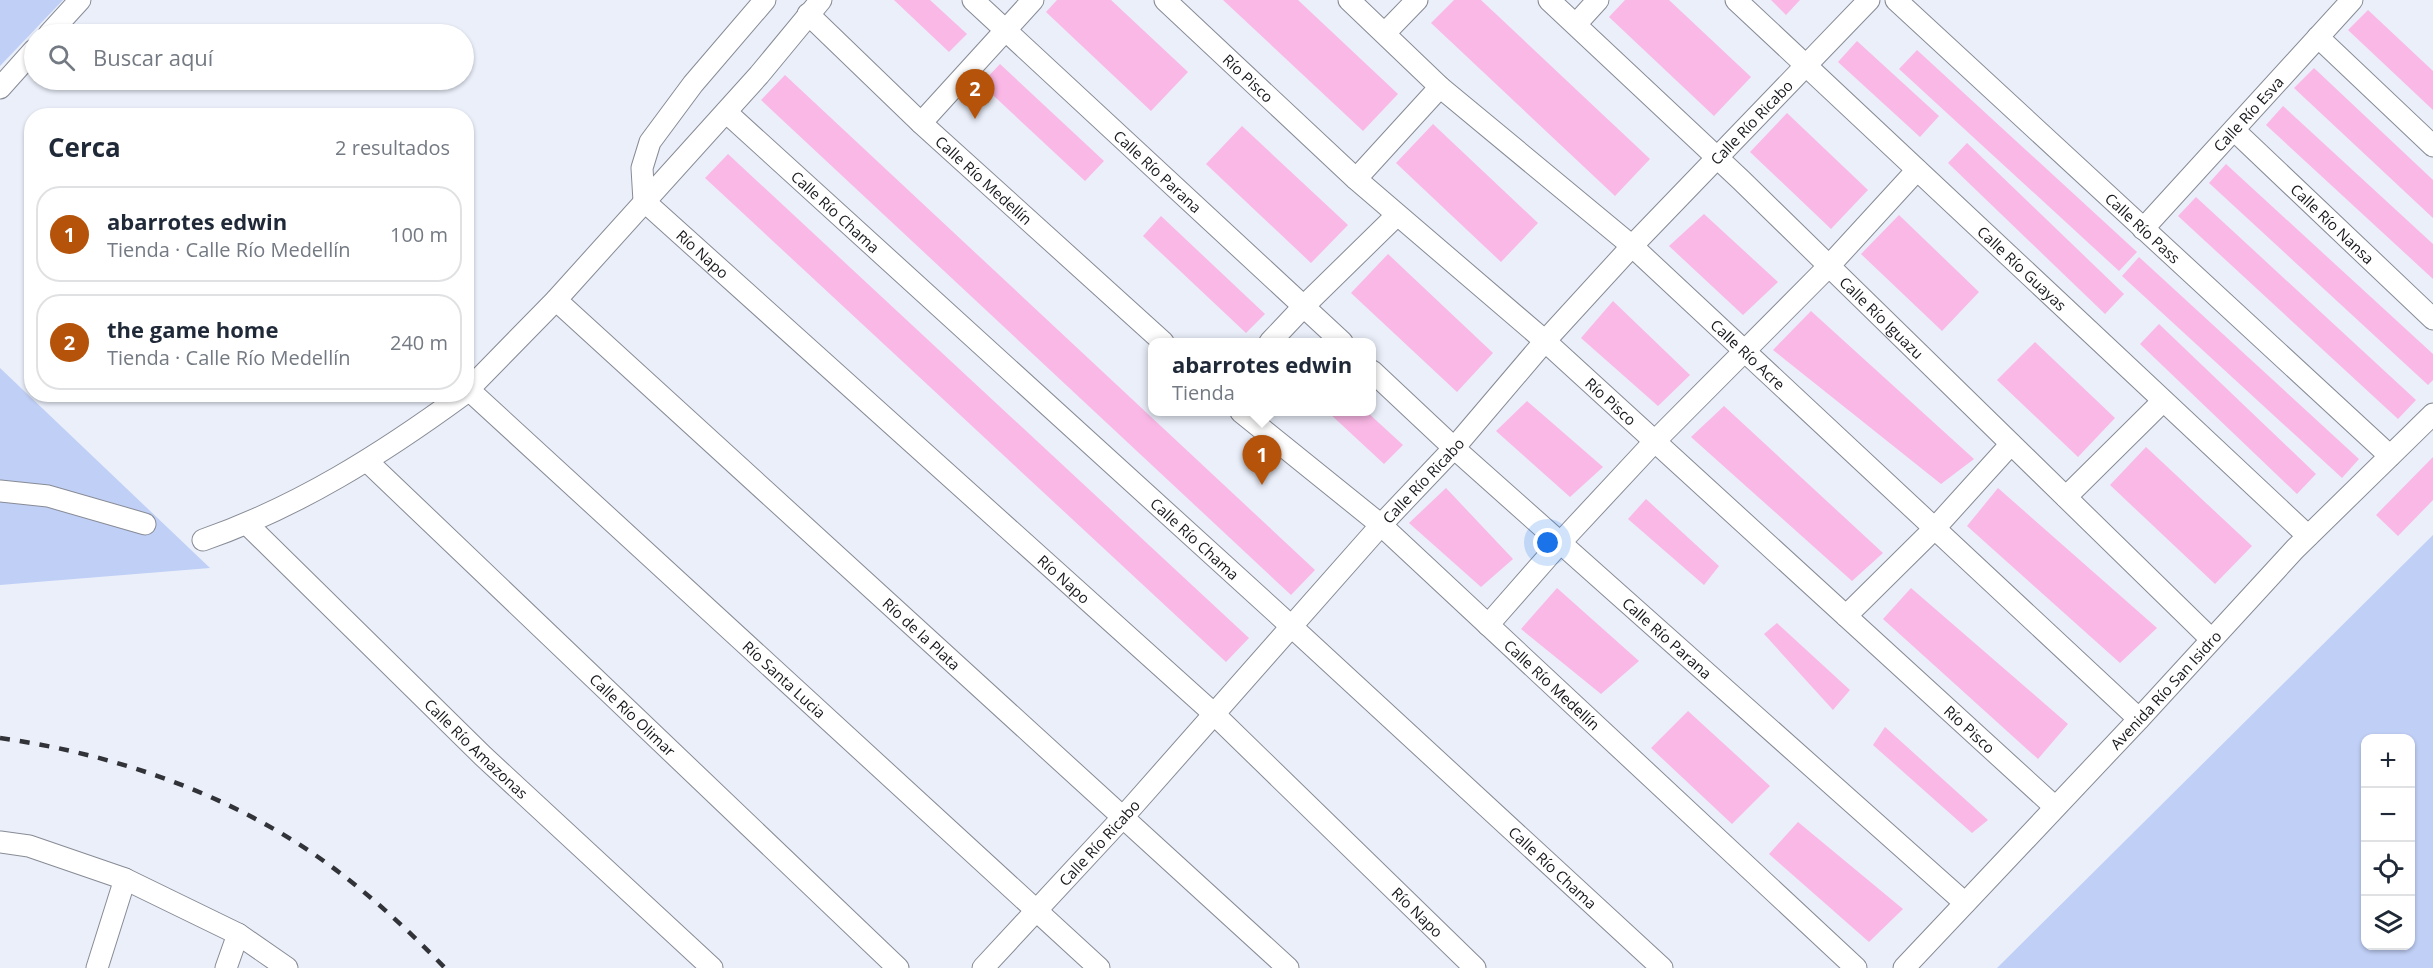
<!DOCTYPE html>
<html lang="es">
<head>
<meta charset="utf-8">
<style>
  :root { --surface:#fff; --page:#f2f2f3; --text:#1f2937; --muted:#747a83; --line:#e0e1e3; --accent:#b45309 }
  body { margin:0; font-family:"Open Sans",sans-serif; background:var(--page); color:var(--text) }
  .controls { position:absolute; right:18px; bottom:18px; display:grid; overflow:hidden; border-radius:12px; box-shadow:0 2px 4px #0004 }
  .controls button { width:54px; height:54px; display:grid; place-items:center; padding:0; border:0; border-bottom:2px solid var(--line); background:var(--surface); color:var(--text); font:30px sans-serif }
  .you { position:absolute; left:1548px; top:543px; width:21px; height:21px; margin:-15px; border:4px solid #fff; border-radius:50%; background:#1a73e8; box-shadow:0 0 0 9px #1a73e833 }
  .badge { display:grid; place-items:center; width:39px; height:39px; border-radius:50%; background:var(--accent); color:#fff; font-size:20px; font-weight:700 }
  .pin { position:absolute; translate:-50% -50px; filter:drop-shadow(0 2px 3px #0008) }
  .pin::after { content:''; position:absolute; top:32px; width:21px; height:18px; background:inherit; clip-path:polygon(0 0,100% 0,50% 100%) }
  .popup { position:absolute; left:1148px; top:338px; width:228px; height:78px; box-sizing:border-box; display:grid; place-content:center; border-radius:12px; background:var(--surface); filter:drop-shadow(0 2px 4px #0005); font-size:20px; white-space:nowrap; color:var(--muted) }
  .popup b { font-size:22px; color:var(--text) }
  .popup::after { content:''; position:absolute; left:50%; top:100%; margin-left:-12px; border:12px solid transparent; border-top-color:var(--surface) }
  .list { margin:0; padding:0; list-style:none }
  h2 { display:flex; justify-content:space-between; align-items:center; height:78px; margin:0; padding:0 24px; font-size:26px }
  h2 small { font-size:20px; font-weight:400; color:var(--muted) }
  .list li { display:grid; grid-template-columns:39px 1fr auto; gap:18px; align-items:center; box-sizing:border-box; height:96px; margin:0 12px 12px; padding:0 12px; border:2px solid var(--line); border-radius:24px }
  .list b { display:block; font-size:22px; white-space:nowrap }
  .list p { margin:0; font-size:20px; white-space:nowrap; color:var(--muted) }
  .list em { font-size:20px; font-style:normal; color:var(--muted) }
  .icon { flex:none; width:33px; height:33px; fill:none; stroke:currentColor; stroke-width:2; stroke-linecap:round; stroke-linejoin:round }
  .map { position:relative; flex:none; width:2433px; height:968px; overflow:hidden }
  .search { position:absolute; background:var(--surface); box-shadow:0 2px 4px #0004; left:24px; top:24px; width:450px; height:66px; display:flex; align-items:center; gap:15px; box-sizing:border-box; padding:0 21px; border-radius:33px; color:var(--muted); font-size:22px }
  .panel { position:absolute; background:var(--surface); box-shadow:0 2px 4px #0004; left:24px; top:108px; width:450px; height:294px; border-radius:24px }
  .map>svg:first-child { display:block }
</style>
</head>
<body>
<div class="map">
<svg width="2433" height="968" viewBox="0 0 2433 968">
  <rect width="100%" height="100%" fill="#eaeffa"/>
  <g fill="#c0cff6" fill-rule="evenodd">
    <path d="M0,0H63L0,66Z"/>
    <path d="M0,368L210,568L0,585Z"/>
    <path d="M2433,535V968H1997ZM2366,738H2410V946H2366Z"/>
  </g>
  <g fill="#fab8e6">
    <path d="M894,0H930L967,34L949,52Z"/>
    <path d="M1057,0H1111L1188,72L1151,111L1046,12Z"/>
    <path d="M1223,0H1298L1398,94L1363,131Z"/>
    <path d="M1454,0H1481L1650,159L1615,196L1431,23Z"/>
    <path d="M1625,0H1669L1751,77L1714,116L1609,17Z"/>
    <path d="M1771,0H1800L1786,15Z"/>
    <path d="M2368,10L2433,71V110L2348,30Z"/>
    <path d="M1857,41L1939,116L1920,137L1838,62Z"/>
    <path d="M1917,50L2137,252L2119,271L1899,69Z"/>
    <path d="M1000,64L1104,161L1085,181L981,84Z"/>
    <path d="M2314,68L2433,180V218L2294,88Z"/>
    <path d="M785,75L1315,570L1291,595L761,100Z"/>
    <path d="M2283,106L2433,244V279L2266,125Z"/>
    <path d="M1787,113L1868,190L1831,229L1750,152Z"/>
    <path d="M1433,124L1538,223L1501,262L1396,163Z"/>
    <path d="M1242,126L1348,225L1311,263L1206,164Z"/>
    <path d="M1967,143L2124,294L2105,314L1948,163Z"/>
    <path d="M728,154L1249,638L1226,662L705,178Z"/>
    <path d="M2226,164L2433,354V380L2428,385L2209,183Z"/>
    <path d="M2196,197L2416,400L2398,419L2178,216Z"/>
    <path d="M1704,214L1778,282L1743,315L1669,246Z"/>
    <path d="M1899,215L1979,292L1942,331L1861,254Z"/>
    <path d="M1161,216L1265,314L1246,333L1143,236Z"/>
    <path d="M1388,254L1493,353L1457,392L1351,293Z"/>
    <path d="M2139,257L2359,459L2342,478L2122,276Z"/>
    <path d="M1613,301L1690,375L1658,406L1581,338Z"/>
    <path d="M1811,311L1974,459L1941,484L1773,350Z"/>
    <path d="M2159,324L2316,474L2297,494L2140,344Z"/>
    <path d="M2035,342L2115,418L2078,457L1997,380Z"/>
    <path d="M1527,401L1603,467L1570,497L1496,431Z"/>
    <path d="M1724,406L1883,553L1852,581L1691,437Z"/>
    <path d="M1328,412H1367L1403,445L1384,464Z"/>
    <path d="M2146,447L2252,546L2215,584L2110,485Z"/>
    <path d="M2433,457V500L2398,536L2376,515Z"/>
    <path d="M1446,488L1513,559L1481,587L1409,523Z"/>
    <path d="M1998,488L2157,628L2120,663L1967,526Z"/>
    <path d="M1646,499L1719,566L1704,585L1628,519Z"/>
    <path d="M1557,588L1639,661L1601,694L1521,629Z"/>
    <path d="M1911,588L2068,724L2038,759L1883,619Z"/>
    <path d="M1777,623L1850,690L1833,710L1764,634Z"/>
    <path d="M1688,711L1770,786L1732,824L1651,748Z"/>
    <path d="M1885,727L1988,820L1972,833L1873,745Z"/>
    <path d="M1798,822L1903,909L1869,942L1769,854Z"/>
  </g>
  <g fill="none" stroke-linecap="round" stroke-linejoin="round">
    <g stroke="#878b95" stroke-width="23">
      <g id="street">
        <path id="s1" d="M765,0L693,84L650,142L642,168L644,201L1213,713L1475,968"/>
        <path id="s2" d="M973,0L1342,342"/>
        <path id="s3" d="M1165,0L1356,179L1545,341L2055,807"/>
        <path id="s4" d="M1349,0L1440,87L1632,246L2139,719"/>
        <path id="s5" d="M1549,0L1741,180L2211,639"/>
        <path id="s6" d="M1736,0L2308,536"/>
        <path id="s7" d="M1896,0L2390,456"/>
        <path id="s8" d="M808,14L921,123L1163,342"/>
        <path d="M1577,23L1598,0"/>
        <path d="M1385,33L1417,0"/>
        <path d="M49,34L80,0"/>
        <path d="M2318,37L2433,146"/>
        <path d="M0,88L34,50"/>
        <path id="s9" d="M726,112L1292,627L1662,968"/>
        <path d="M921,123L1033,0"/>
        <path id="s10" d="M2234,130L2433,319"/>
        <path d="M1356,179L1440,87"/>
        <path id="s11" d="M2143,229L2352,0"/>
        <path id="s12" d="M556,300L1288,968"/>
        <path d="M1270,342L1304,306L1397,215"/>
        <path id="s13" d="M1372,371L1454,448L1965,903"/>
        <path id="s14" d="M469,390L1099,968"/>
        <path d="M466,392L556,300L759,75L821,0"/>
        <path id="s15" d="M1241,412L1381,525L1856,968"/>
        <path id="s16" d="M368,462L898,968"/>
        <path d="M0,491L48,496L145,524"/>
        <path d="M2066,497L2163,401"/>
        <path id="s17" d="M247,524L483,756L712,968"/>
        <path d="M203,540C298,507 382,454 464,394"/>
        <path d="M1846,616L1935,528L2011,444"/>
        <path d="M1488,625L1560,543L1655,441L1829,266L1917,170"/>
        <path d="M0,842L29,846L125,879L238,934L287,968"/>
        <path d="M97,968L125,879"/>
        <path d="M226,968L238,934"/>
        <path id="s18" d="M983,968L1124,816L1381,525L1454,448L1545,341L1632,246L1869,0"/>
        <path id="s19" d="M1904,968L2139,719L2295,549L2433,414"/>
      </g>
    </g>
    <use href="#street" stroke="#fff" stroke-width="21"/>
    <path stroke="#323338" stroke-width="4.5" stroke-dasharray="10 10" stroke-linecap="butt" d="M0,738C121,755 242,798 340,873C378,902 412,934 445,968"/>
  </g>
  <g text-anchor="middle" dominant-baseline="central" stroke-width="5" stroke-linejoin="round" paint-order="stroke">
    <g font-size="15" fill="#17181c" stroke="#fbfcfe">
      <text stroke="none"><textPath href="#s3" startOffset="114">Río Pisco</textPath></text>
      <text stroke="none"><textPath href="#s11" startOffset="156">Calle Río Esva</textPath></text>
      <text stroke="none"><textPath href="#s18" startOffset="1143">Calle Río Ricabo</textPath></text>
      <text stroke="none"><textPath href="#s2" startOffset="252">Calle Río Parana</textPath></text>
      <text stroke="none"><textPath href="#s8" startOffset="242">Calle Río Medellín</textPath></text>
      <text stroke="none"><textPath href="#s9" startOffset="148">Calle Río Chama</textPath></text>
      <text stroke="none"><textPath href="#s10" startOffset="136">Calle Río Nansa</textPath></text>
      <text stroke="none"><textPath href="#s7" startOffset="336">Calle Río Pass</textPath></text>
      <text stroke="none"><textPath href="#s1" startOffset="322">Río Napo</textPath></text>
      <text stroke="none"><textPath href="#s6" startOffset="392">Calle Río Guayas</textPath></text>
      <text stroke="none"><textPath href="#s5" startOffset="460">Calle Río Iguazu</textPath></text>
      <text stroke="none"><textPath href="#s4" startOffset="534">Calle Río Acre</textPath></text>
      <text stroke="none"><textPath href="#s3" startOffset="600">Río Pisco</textPath></text>
      <text stroke="none"><textPath href="#s18" startOffset="657">Calle Río Ricabo</textPath></text>
      <text stroke="none"><textPath href="#s9" startOffset="634">Calle Río Chama</textPath></text>
      <text stroke="none"><textPath href="#s1" startOffset="808">Río Napo</textPath></text>
      <text stroke="none"><textPath href="#s12" startOffset="495">Río de la Plata</textPath></text>
      <text stroke="none"><textPath href="#s13" startOffset="398">Calle Río Parana</textPath></text>
      <text stroke="none"><textPath href="#s14" startOffset="428">Río Santa Lucia</textPath></text>
      <text stroke="none"><textPath href="#s15" startOffset="414">Calle Río Medellín</textPath></text>
      <text stroke="none"><textPath href="#s19" startOffset="382">Avenida Río San Isidro</textPath></text>
      <text stroke="none"><textPath href="#s16" startOffset="366">Calle Río Olimar</textPath></text>
      <text stroke="none"><textPath href="#s3" startOffset="1086">Río Pisco</textPath></text>
      <text stroke="none"><textPath href="#s17" startOffset="321">Calle Río Amazonas</textPath></text>
      <text stroke="none"><textPath href="#s18" startOffset="171">Calle Río Ricabo</textPath></text>
      <text stroke="none"><textPath href="#s9" startOffset="1120">Calle Río Chama</textPath></text>
      <text stroke="none"><textPath href="#s1" startOffset="1294">Río Napo</textPath></text>
    </g>
  </g>
</svg>
<div class="controls">
<button>+</button>
<button>−</button>
<button><svg class="icon" aria-label="locate" viewBox="0 0 24 24"><circle cx="12" cy="12" r="6"/><path d="M12 2v4M12 18v4M2 12h4M18 12h4"/></svg></button>
<button><svg class="icon" aria-label="layers" viewBox="0 0 24 24"><path d="M12 4l9 5-9 5-9-5zM3 14l9 5 9-5"/></svg></button>
</div>
<div class="you"></div>
<div class="pin badge" style="left:1262px;top:485px">1</div>
<div class="popup"><b>abarrotes edwin</b>Tienda</div>
<div class="pin badge" style="left:975px;top:119px">2</div>
<div class="search"><svg class="icon" aria-label="search" viewBox="0 0 24 24"><circle cx="10" cy="10" r="6"/><path d="M15 15l6 6"/></svg>Buscar aquí</div>
<section class="panel">
<h2>Cerca<small>2 resultados</small></h2>
<ul class="list">
<li><span class="badge">1</span><div><b>abarrotes edwin</b><p>Tienda · Calle Río Medellín</p></div><em>100 m</em></li>
<li><span class="badge">2</span><div><b>the game home</b><p>Tienda · Calle Río Medellín</p></div><em>240 m</em></li>
</ul>
</section>
</div>
</body>
</html>
